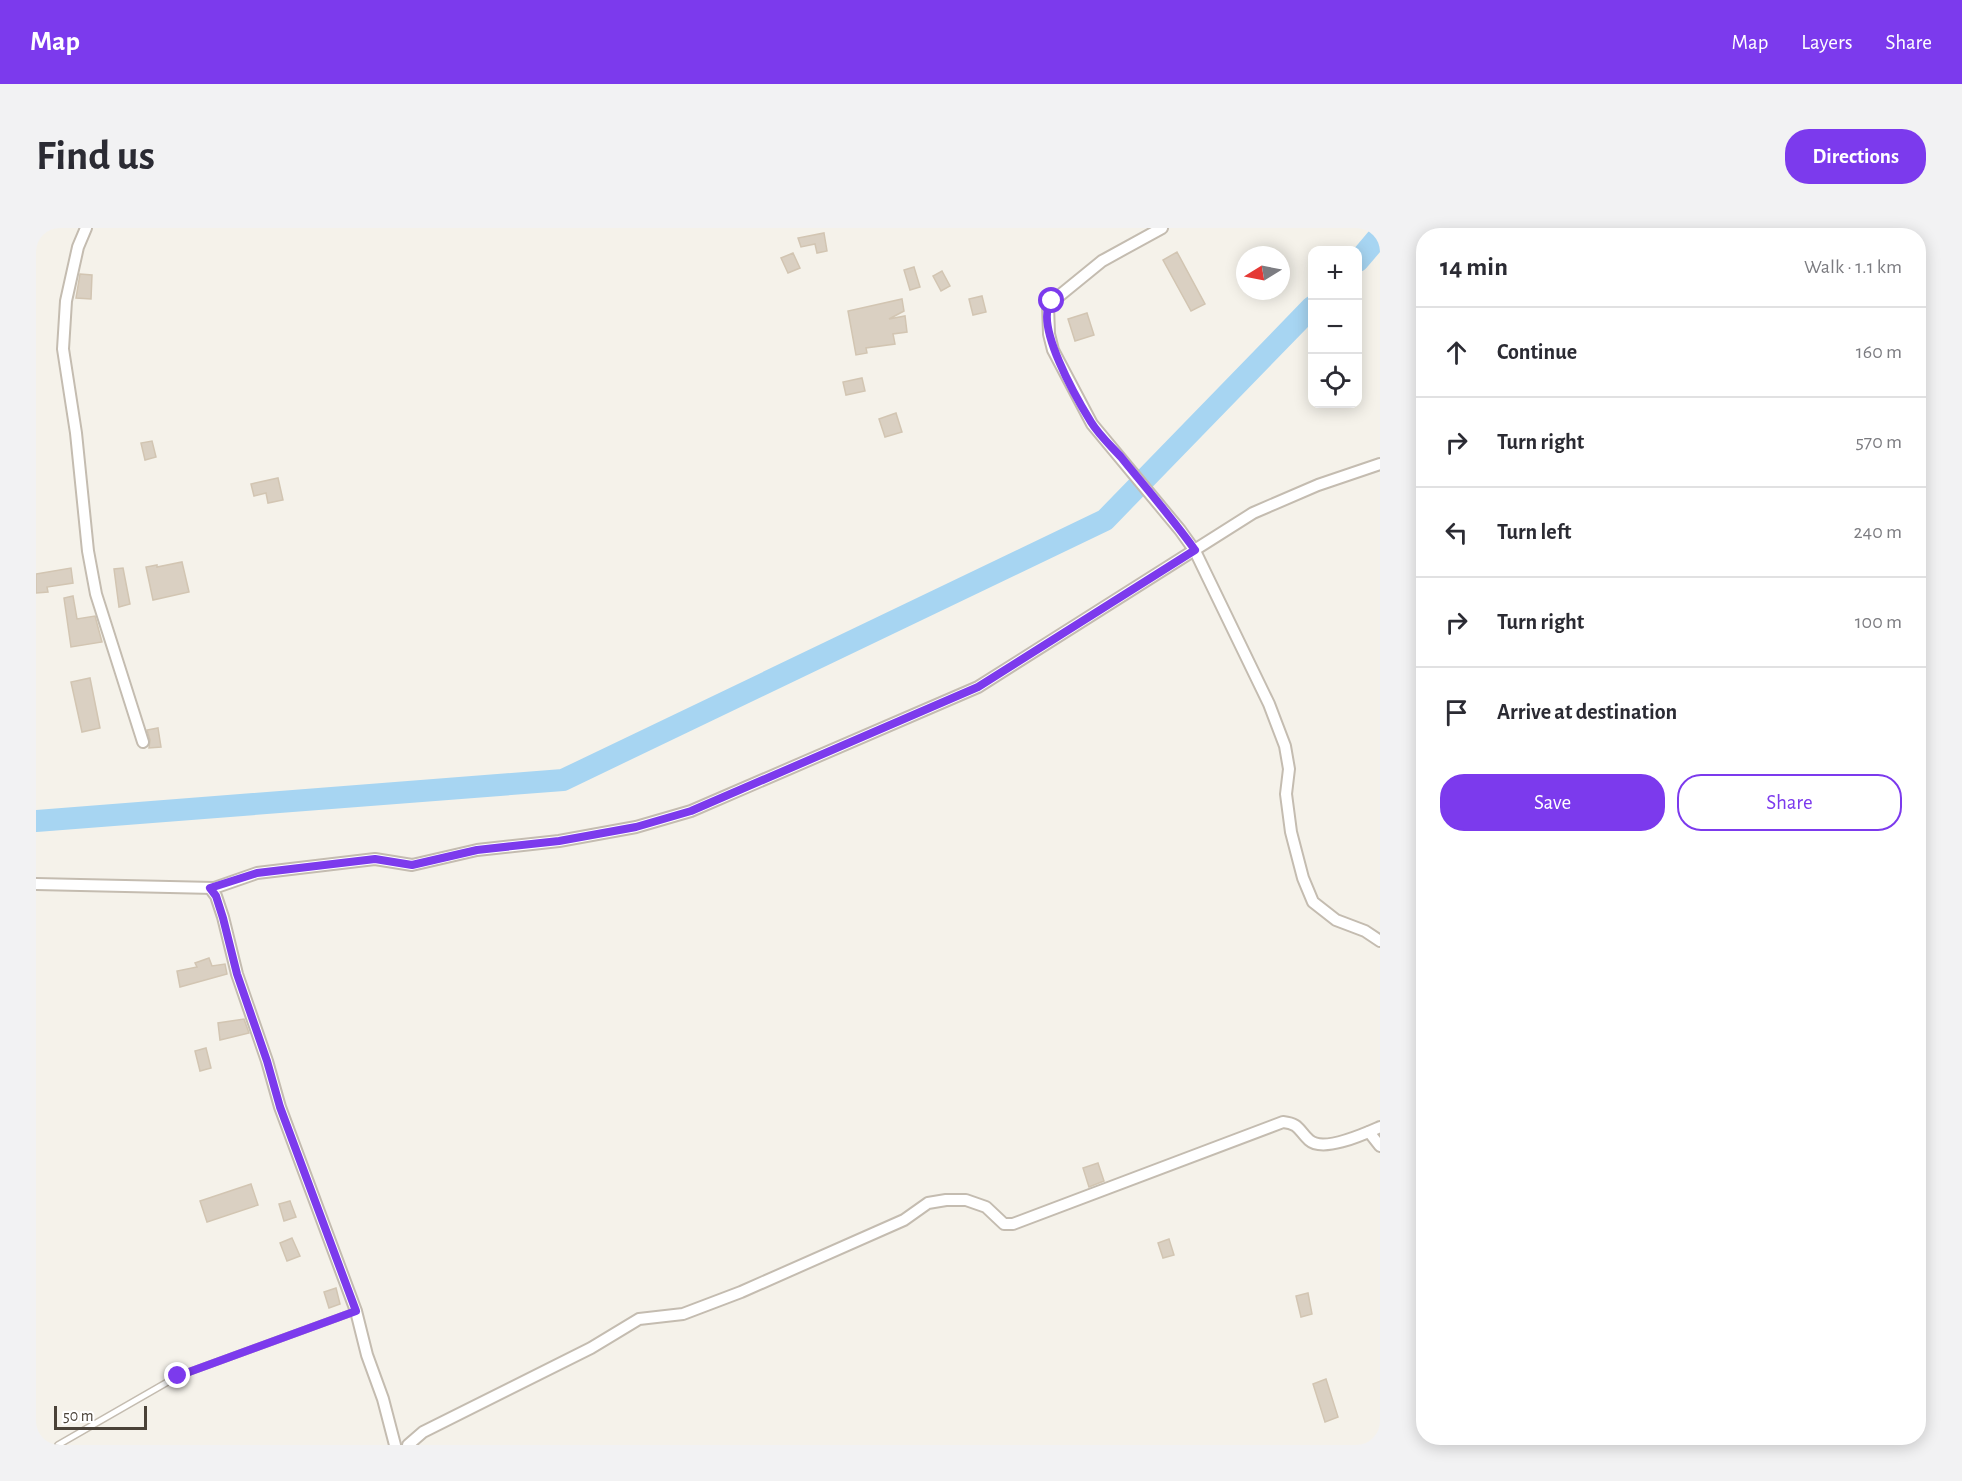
<!DOCTYPE html>
<html lang="en">
<head>
<meta charset="utf-8">
<style>
  :root { --surface:#fff; --page:#f2f2f3; --text:#2b2b33; --muted:#7c7c81; --line:#e1e1e2; --accent:#7c3aed }
  body { margin:0; font-family:"Alegreya Sans",sans-serif; background:var(--page); color:var(--text) }
  .controls { position:absolute; right:18px; top:18px; display:grid; overflow:hidden; border-radius:12px; box-shadow:0 3px 15px #0003 }
  .controls button { width:54px; height:54px; display:grid; place-items:center; padding:0; border:0; border-bottom:2px solid var(--line); background:var(--surface); color:var(--text); font:30px sans-serif }
  .compass { position:absolute; left:1200px; top:18px; width:54px; height:54px; border-radius:50%; background:var(--surface); box-shadow:0 3px 15px #0003; rotate:260deg }
  .scale { position:absolute; left:18px; bottom:15px; width:93px; box-sizing:border-box; padding-left:6px; border:3px solid #4a4238; border-top:0; font-size:16px; line-height:21px; white-space:nowrap; color:#4a4238; -webkit-text-stroke:4px #fff; paint-order:stroke }
  .stop { position:absolute; width:18px; height:18px; margin:-14px; border:4px solid #7c3aed; border-radius:50%; background:#fff }
  .stop.end { background:#7c3aed; border-color:#fff; box-shadow:0 2px 6px #0008 }
  .list { margin:0; padding:0; list-style:none }
  h2 { display:flex; justify-content:space-between; align-items:center; height:78px; margin:0; padding:0 24px; font-size:26px }
  h2 small { font-size:20px; font-weight:400; color:var(--muted) }
  .list li { display:grid; grid-template-columns:39px 1fr auto; gap:18px; align-items:center; box-sizing:border-box; height:90px; padding:0 24px; border-top:2px solid var(--line) }
  .list b { display:block; font-size:22px; white-space:nowrap }
  .list em { font-size:20px; font-style:normal; color:var(--muted) }
  .actions { display:flex; gap:12px; padding:18px 24px }
  .actions a { flex:1; padding:14px 0; border:2px solid var(--accent); border-radius:24px; text-align:center; font-size:21px; color:var(--accent) }
  .actions .main { background:var(--accent); color:#fff }
  .icon { flex:none; width:33px; height:33px; fill:none; stroke:currentColor; stroke-width:2; stroke-linecap:round; stroke-linejoin:round }
  .map { position:relative; flex:none; width:1344px; height:1217px; overflow:hidden; border-radius:24px }
  header { display:flex; align-items:center; gap:36px; box-sizing:border-box; height:84px; padding:0 30px; background:var(--accent); color:#fff }
  header strong { font-size:28px }
  nav { display:flex; gap:33px; margin-inline-start:auto; font-size:21px }
  .intro { display:flex; align-items:center; justify-content:space-between; box-sizing:border-box; height:144px; padding:0 36px }
  h1 { margin:0; font-size:42px }
  .button { padding:15px 27px; border-radius:24px; background:var(--accent); color:#fff; font-size:21px; font-weight:700 }
  main { display:flex; gap:36px; padding:0 36px }
  aside { flex:1; background:var(--surface); border-radius:24px; box-shadow:0 3px 15px #0003 }
  .map>svg:first-child { display:block }
</style>
</head>
<body>
<header>
<strong>Map</strong>
<nav><a>Map</a><a>Layers</a><a>Share</a></nav>
</header>
<div class="intro"><h1>Find us</h1><a class="button">Directions</a></div>
<main>
<div class="map">
<svg width="1344" height="1217" viewBox="0 0 1344 1217">
  <rect width="100%" height="100%" fill="#f5f2ea"/>
  <g fill="none" stroke-linecap="round" stroke-linejoin="round">
    <g stroke="#a7d5f2" stroke-width="22">
      <path d="M1322,33L1344,7"/>
      <path d="M0,593L527,552L1069,292L1276,79"/>
    </g>
  </g>
  <g fill="#dad0c2" stroke="#d2c5b2" stroke-width="1.5">
    <path d="M788,5L791,23L781,25L779,16L765,19L762,10Z"/>
    <path d="M1141,24L1169,76L1155,83L1127,32Z"/>
    <path d="M757,25L764,40L752,45L745,30Z"/>
    <path d="M878,39L884,59L874,62L868,42Z"/>
    <path d="M906,43L914,58L905,63L897,48Z"/>
    <path d="M44,46L56,47L55,71L40,70Z"/>
    <path d="M946,68L950,84L937,87L933,71Z"/>
    <path d="M866,71L868,83L853,91L869,88L871,104L857,106L859,116L830,120L831,125L820,127L812,83Z"/>
    <path d="M1051,85L1058,107L1039,113L1032,91Z"/>
    <path d="M826,150L829,163L810,167L807,154Z"/>
    <path d="M860,185L866,204L849,209L843,191Z"/>
    <path d="M116,213L120,229L109,232L105,215Z"/>
    <path d="M242,250L247,272L232,275L230,265L218,268L215,256Z"/>
    <path d="M146,334L153,364L117,372L110,339L121,337V339Z"/>
    <path d="M35,340L37,355L11,359L12,364L0,365V346Z"/>
    <path d="M87,340L94,376L83,379L78,341Z"/>
    <path d="M37,368L41,391L59,388L66,414L35,419L28,370Z"/>
    <path d="M54,450L64,500L46,504L35,454Z"/>
    <path d="M122,500L125,519L113,520L114,512L111,502Z"/>
    <path d="M173,730L176,738L189,736L191,746L144,759L141,743L161,739L159,735Z"/>
    <path d="M208,791L213,805L184,812L182,795Z"/>
    <path d="M170,820L175,840L164,843L159,823Z"/>
    <path d="M1062,935L1068,953L1053,959L1047,940Z"/>
    <path d="M215,956L222,977L171,994L164,973Z"/>
    <path d="M254,973L260,989L248,993L243,976Z"/>
    <path d="M256,1010L264,1028L251,1033L244,1015Z"/>
    <path d="M1133,1011L1138,1027L1127,1030L1122,1015Z"/>
    <path d="M300,1060L304,1076L293,1080L288,1064Z"/>
    <path d="M1272,1065L1276,1086L1265,1089L1260,1068Z"/>
    <path d="M1290,1151L1302,1189L1289,1194L1277,1156Z"/>
  </g>
  <g fill="none" stroke-linecap="round" stroke-linejoin="round">
    <g stroke="#c4bcb0" stroke-width="8">
      <path id="lane" d="M22,1217L142,1148L320,1083"/>
    </g>
    <g stroke="#c4bcb0" stroke-width="14">
      <g id="street">
        <path d="M50,0L42,19L30,73L27,121L40,205L52,323L60,366L107,514"/>
        <path d="M1126,0L1066,33L1012,77L1013,106L1017,122L1056,196L1144,302L1159,323L1233,476L1249,518L1253,541L1250,566L1255,604L1267,650L1277,674L1300,692L1329,703L1344,713"/>
        <path d="M0,656L178,660L221,645L339,631L376,637L441,622L523,613L600,599L655,583L942,459L1217,285L1282,257L1344,236"/>
        <path d="M174,660L180,668L187,689L201,746L231,833L244,879L320,1083L331,1127L347,1171L359,1217"/>
        <path d="M1333,904L1344,918"/>
        <path d="M372,1217L387,1204L555,1120L603,1091L647,1086L705,1064L868,992L892,975L910,972H930L950,979L968,996H977L1247,894C1264,896 1262,902 1273,912C1287,925 1328,906 1344,899"/>
      </g>
    </g>
    <use href="#lane" stroke="#fff" stroke-width="5"/>
    <use href="#street" stroke="#fff" stroke-width="10"/>
  </g>
  <g fill="none" stroke-linecap="round" stroke-linejoin="round">
    <path stroke="#7c3aed" stroke-width="8" d="M142,1148L320,1083L244,879L231,833L201,746L187,690L180,668L174,660L221,645L339,631L376,637L441,622L523,613L600,599L655,583L942,459L1159,322C1136,290 1110,260 1085,229C1075,218 1063,207 1055,194C1042,173 996,94 1016,73"/>
  </g>
</svg>
<div class="controls">
<button>+</button>
<button>−</button>
<button><svg class="icon" aria-label="locate" viewBox="0 0 24 24"><circle cx="12" cy="12" r="6"/><path d="M12 2v4M12 18v4M2 12h4M18 12h4"/></svg></button>
</div>
<svg class="compass" viewBox="-18 -18 36 36"><path d="M0-13l5 13h-10z" fill="#e53935"/><path d="M0 13l5-13h-10z" fill="#7c7c81"/></svg>
<div class="scale">50 m</div>
<div class="stop" style="left:1016px;top:73px"></div>
<div class="stop end" style="left:142px;top:1148px"></div>
</div>
<aside>
<h2>14 min<small>Walk · 1.1 km</small></h2>
<ul class="list">
<li><svg class="icon" aria-label="ahead" viewBox="0 0 24 24"><path d="M12 20V5M6 11l6-6 6 6"/></svg><div><b>Continue</b></div><em>160 m</em></li>
<li><svg class="icon" aria-label="right" viewBox="0 0 24 24"><path d="M7 20v-9h11M14 6l5 5-5 5"/></svg><div><b>Turn right</b></div><em>570 m</em></li>
<li><svg class="icon" aria-label="left" viewBox="0 0 24 24"><path d="M17 20v-9H6M10 6l-5 5 5 5"/></svg><div><b>Turn left</b></div><em>240 m</em></li>
<li><svg class="icon" aria-label="right" viewBox="0 0 24 24"><path d="M7 20v-9h11M14 6l5 5-5 5"/></svg><div><b>Turn right</b></div><em>100 m</em></li>
<li><svg class="icon" aria-label="arrive" viewBox="0 0 24 24"><path d="M6 21V4h12l-3 4 3 4H6"/></svg><div><b>Arrive at destination</b></div></li>
</ul>
<div class="actions"><a class="main">Save</a><a>Share</a></div>
</aside>
</main>
</body>
</html>
